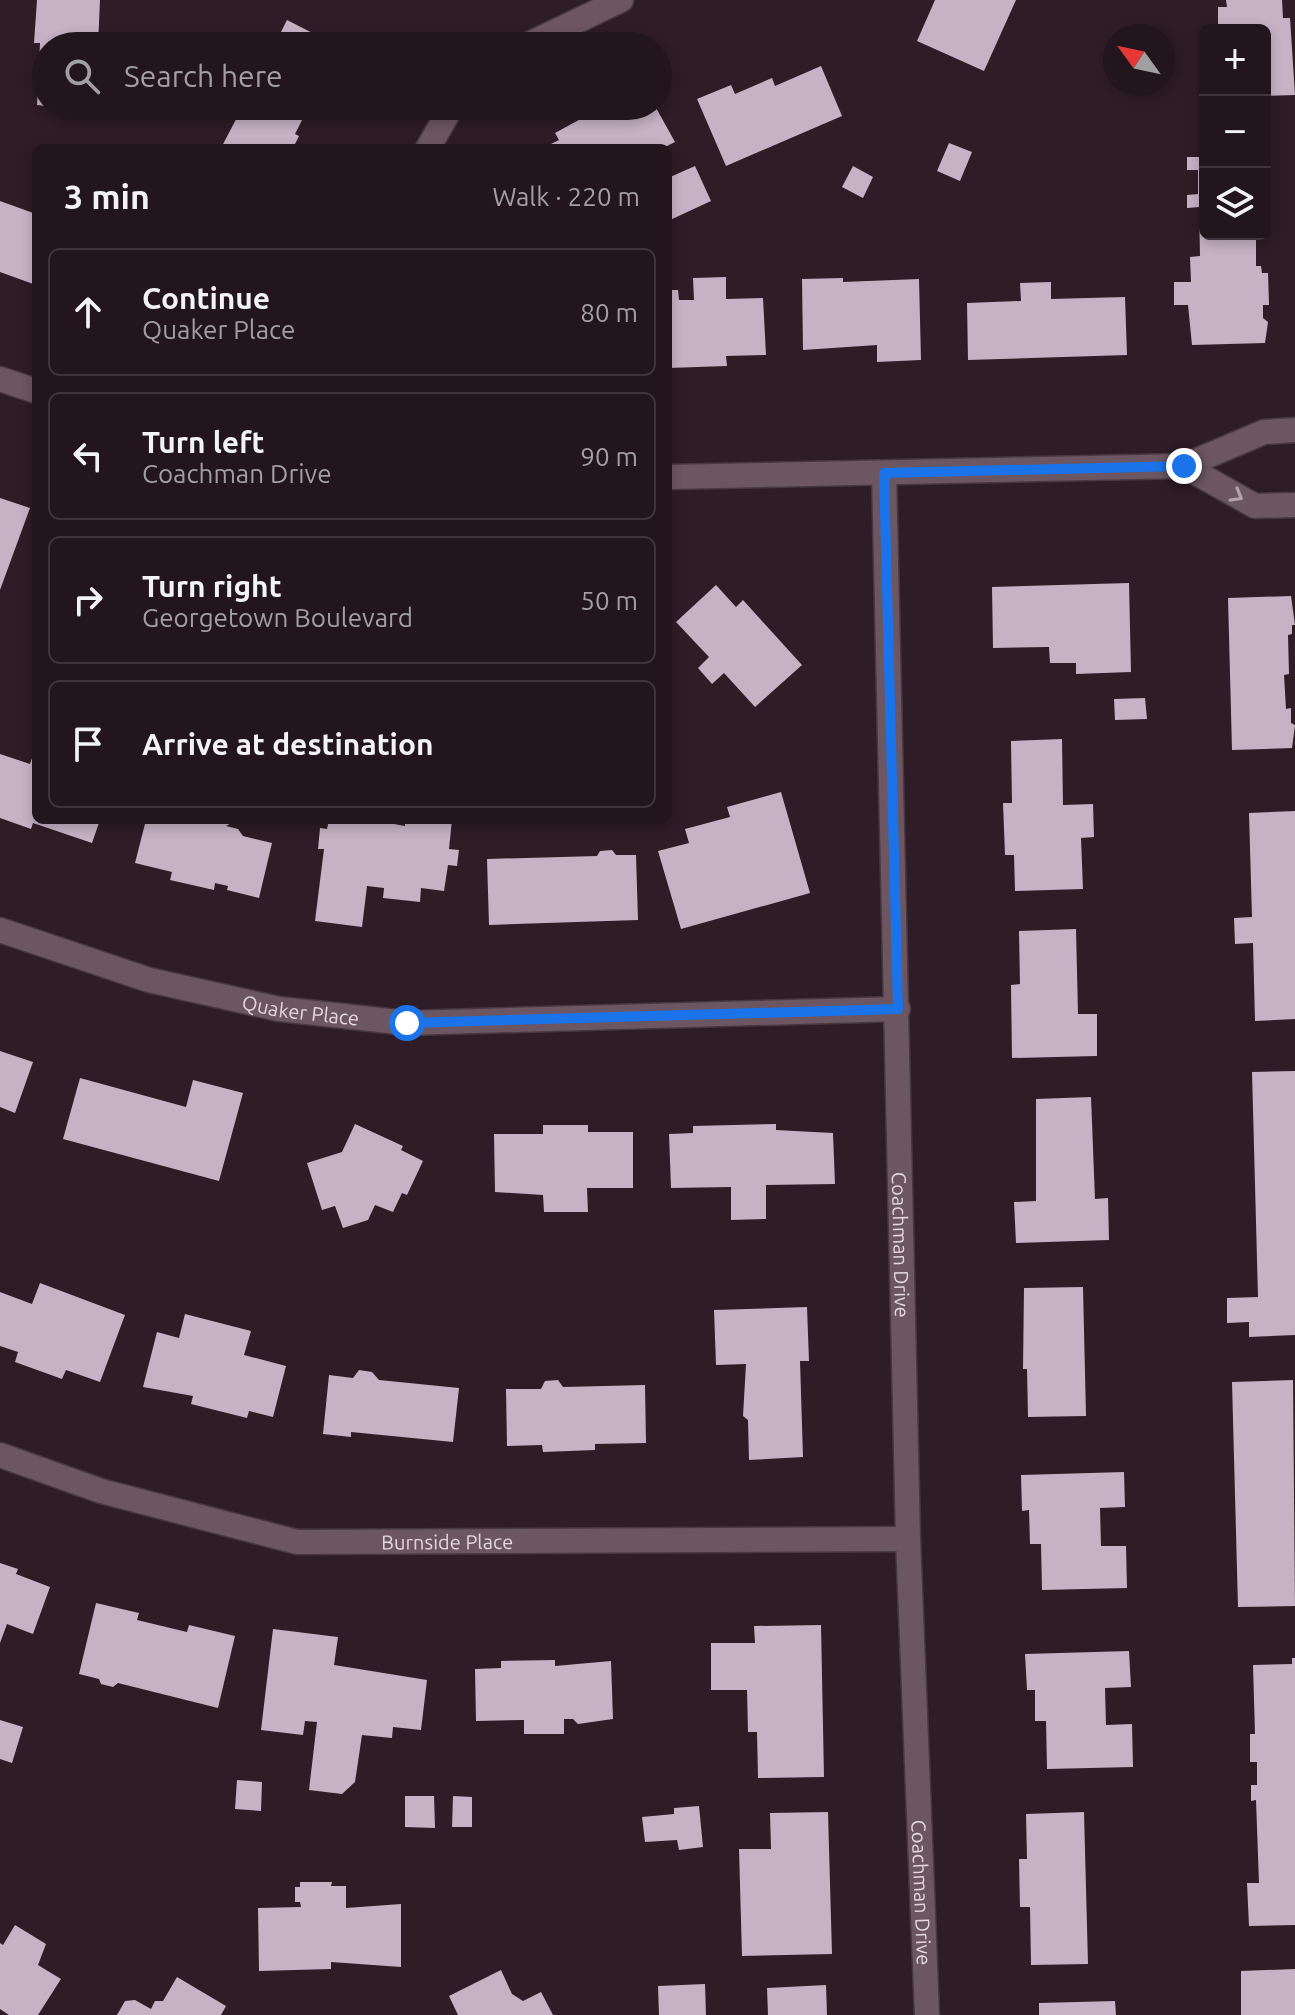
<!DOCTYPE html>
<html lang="en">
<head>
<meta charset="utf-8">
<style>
  :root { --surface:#22151c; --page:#2e2229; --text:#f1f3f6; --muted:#a29fa3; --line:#3f343b }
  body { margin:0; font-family:Ubuntu,sans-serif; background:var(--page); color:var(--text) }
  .controls { position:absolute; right:24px; top:24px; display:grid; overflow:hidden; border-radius:12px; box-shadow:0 4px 12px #0003 }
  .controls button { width:72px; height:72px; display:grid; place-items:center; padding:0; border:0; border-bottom:2px solid var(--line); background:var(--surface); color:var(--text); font:40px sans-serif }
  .compass { position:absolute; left:1103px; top:24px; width:72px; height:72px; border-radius:50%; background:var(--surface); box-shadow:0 4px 12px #0003; rotate:303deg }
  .stop { position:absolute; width:24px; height:24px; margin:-18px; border:6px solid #1a73e8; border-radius:50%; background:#fff }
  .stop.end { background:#1a73e8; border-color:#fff; box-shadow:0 2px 8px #0008 }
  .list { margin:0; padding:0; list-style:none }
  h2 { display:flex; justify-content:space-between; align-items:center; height:104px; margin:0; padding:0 32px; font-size:34px }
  h2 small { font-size:26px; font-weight:400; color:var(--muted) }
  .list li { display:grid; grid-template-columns:52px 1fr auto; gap:24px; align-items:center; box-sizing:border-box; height:128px; margin:0 16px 16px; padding:0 16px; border:2px solid var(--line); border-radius:12px }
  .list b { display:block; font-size:30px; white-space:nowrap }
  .list p { margin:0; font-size:26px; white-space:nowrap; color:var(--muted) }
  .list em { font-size:26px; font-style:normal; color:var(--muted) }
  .icon { flex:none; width:44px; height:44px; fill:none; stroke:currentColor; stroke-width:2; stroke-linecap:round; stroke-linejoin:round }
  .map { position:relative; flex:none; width:1295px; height:2015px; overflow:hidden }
  .search { position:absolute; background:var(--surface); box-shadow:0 4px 12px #0003; left:32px; top:32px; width:640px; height:88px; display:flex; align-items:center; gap:20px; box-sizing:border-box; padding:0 28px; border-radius:44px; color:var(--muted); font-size:30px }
  .panel { position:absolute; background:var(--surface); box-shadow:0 4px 12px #0003; left:32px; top:144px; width:640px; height:680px; border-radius:12px }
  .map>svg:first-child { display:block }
</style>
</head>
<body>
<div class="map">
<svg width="1295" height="2015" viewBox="0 0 1295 2015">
  <rect width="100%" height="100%" fill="#2e1c26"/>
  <g fill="#c5b2c5">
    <path d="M37,0H100L98,46H46V106L37,105L40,43H34Z"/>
    <path d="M935,0H1016L984,71L917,41Z"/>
    <path d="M1226,0H1282L1283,18H1290L1295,95L1265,96V30H1218V7H1227Z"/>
    <path d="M287,20L338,46H274Z"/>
    <path d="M821,66L842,116L726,166L697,99L731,85L735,94L772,78L775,86Z"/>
    <path d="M243,106H309L295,134L299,136L293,148H221Z"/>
    <path d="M618,106H655L675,142L663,148H543L559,140L555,133L597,110L600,116Z"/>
    <path d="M949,143L972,152L960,181L937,171Z"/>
    <path d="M1187,157H1205V234H1256V266H1261L1262,273H1268L1269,305H1263V318L1268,322L1265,343L1192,345L1188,305H1174V282H1191L1190,257L1200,256L1199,207L1187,208V195L1198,194V170H1187Z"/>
    <path d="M695,166L711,201L670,220L668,178Z"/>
    <path d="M853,166L873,177L863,198L842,187Z"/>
    <path d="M0,201L36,214V285L0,272Z"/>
    <path d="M726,277V299L763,298L766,355L726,356L727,366L668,368V290H678L679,300H694L693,278Z"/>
    <path d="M843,278V282L919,279L921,360L877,362V345L803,350L802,279Z"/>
    <path d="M1051,282V299L1125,297L1127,355L968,360L967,303L1021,301L1020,283Z"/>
    <path d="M0,498L30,508L0,590Z"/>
    <path d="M1129,583L1131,672L1076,674V663H1050L1049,647L993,648L992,587Z"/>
    <path d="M716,585L736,607L743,600L802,665L755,707L724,673L712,684L698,668L709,657L676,622Z"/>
    <path d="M1291,596L1295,625H1292V634L1288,635L1289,674L1284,675L1286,709L1291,708V723L1295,725L1292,748L1232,750L1228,598Z"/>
    <path d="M1145,698L1147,719L1115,720L1114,699Z"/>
    <path d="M1062,739L1063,805L1093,804L1094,837L1081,838L1083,889L1015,891L1014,855H1005L1003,803H1012L1011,741Z"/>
    <path d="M36,746V820H100L92,843L33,823L31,829L0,818V754L30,764Z"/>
    <path d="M781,792L810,893L681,929L658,851L689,843L685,829L730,817L727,807Z"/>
    <path d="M1295,811V1019L1255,1021L1253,943L1235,944L1234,918L1252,917L1249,813Z"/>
    <path d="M146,820H237L226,826L238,829L243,836L272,843L259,898L227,890L228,886L215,883L214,890L170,880L172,872L135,863Z"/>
    <path d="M329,820H372L405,826V820H452L449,849L459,850L457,866L448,865L444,891L421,888L420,902L383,898L384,888L367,886L362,927L315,921L324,849H318L320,828L327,829Z"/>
    <path d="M612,850L616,855H636L638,920L489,925L487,859L597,856L600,851Z"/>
    <path d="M1076,929L1078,1014H1097V1056L1012,1058L1011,985L1020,984L1019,931Z"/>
    <path d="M0,1051L33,1062L15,1113L0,1107Z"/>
    <path d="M1295,1071V1335L1249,1337V1322L1227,1323V1298L1258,1297L1252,1072Z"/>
    <path d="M80,1078L186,1107L193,1080L243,1093L219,1181L63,1139Z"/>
    <path d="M1091,1097L1095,1199L1108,1198L1109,1240L1016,1243L1014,1202L1036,1201V1099Z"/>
    <path d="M355,1124L403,1146L401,1150L423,1161L407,1195L402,1193L393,1212L375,1205L368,1220L343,1228L335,1206L322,1210L307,1163L342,1152Z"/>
    <path d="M776,1124V1130L833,1133L835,1184L766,1185V1219L731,1220V1187L671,1188L669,1134L693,1133V1126Z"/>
    <path d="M543,1125H588V1132H633V1188H587L588,1212H544L543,1195L495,1192L494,1134H543Z"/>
    <path d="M40,1283L125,1315L100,1382L66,1370L62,1379L15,1362L18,1352L0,1346V1292L32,1304Z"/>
    <path d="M1083,1287L1086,1416L1028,1417L1027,1369H1023L1024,1288Z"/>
    <path d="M807,1307L809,1361H800L803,1457L749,1460L748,1420L743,1416L746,1364L716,1365L714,1310Z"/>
    <path d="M185,1314L251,1331L244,1355L286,1366L273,1417L249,1411L247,1418L191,1404L193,1396L143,1387L157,1332L179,1338Z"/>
    <path d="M359,1370L372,1372L379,1380L459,1388L453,1442L351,1432V1437L323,1434L329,1375L353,1378Z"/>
    <path d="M558,1380L563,1387L645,1385L646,1443L595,1444V1450L543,1452L542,1445L507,1446L506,1389H541L545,1381Z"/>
    <path d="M1293,1380L1295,1606L1238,1607L1232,1382Z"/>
    <path d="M1124,1472L1125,1507L1100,1508L1101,1546H1126L1127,1588L1042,1590L1041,1544H1030L1029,1510L1022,1511L1021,1475Z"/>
    <path d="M0,1563L18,1569L16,1574L50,1587L33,1634L7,1624L0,1643Z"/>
    <path d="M96,1603L139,1613L137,1620L187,1632L189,1625L235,1636L218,1708L118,1683L113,1687L101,1684L99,1679L79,1674Z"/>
    <path d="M821,1625L824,1777L758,1778L757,1732H748L747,1690H711V1643H755L754,1626Z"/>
    <path d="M273,1629L338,1637L334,1665L427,1680L421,1730L393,1727L392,1738L362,1735L355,1782L342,1794L309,1790L317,1722L305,1721L303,1735L261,1730Z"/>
    <path d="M1129,1651L1131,1687L1105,1688L1106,1725L1132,1724L1133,1767L1047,1769L1046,1721H1035V1690H1027L1025,1654Z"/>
    <path d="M1292,1658H1295V1925L1249,1926L1247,1883H1259L1256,1800L1251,1801V1785H1257V1762H1250V1734H1255L1253,1665L1292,1664Z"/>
    <path d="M555,1660V1666L611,1661L613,1719L578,1724L573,1719H564V1734H524V1720L476,1721L475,1669L501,1668V1661Z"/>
    <path d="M0,1720L23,1727L12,1763L0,1759Z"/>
    <path d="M237,1780L262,1782L261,1811L235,1809Z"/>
    <path d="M405,1796H434L435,1828L405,1827Z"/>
    <path d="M453,1796L472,1797V1827H452Z"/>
    <path d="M699,1806L703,1847L679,1850L677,1840L645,1842L642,1817L674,1814V1808Z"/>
    <path d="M828,1812L832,1954L742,1956L739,1849H771L770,1813Z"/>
    <path d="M1084,1812L1088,1964L1031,1965L1030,1907H1020L1019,1859H1027L1026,1814Z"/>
    <path d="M300,1882H332L331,1886H346V1908L401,1904V1967L331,1962V1969L259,1971L258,1908L301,1907L300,1902H295V1887H300Z"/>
    <path d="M15,1925L46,1944L38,1965L61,1979L38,2015H9L0,2009V1943L3,1945Z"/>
    <path d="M1295,1969V2015H1241V1971Z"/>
    <path d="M501,1970L512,1994L523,2001L541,1992L553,2015H458L449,1996Z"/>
    <path d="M177,1977L226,2006L221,2015H117L125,2001L135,2000L151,2009L155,2001H163Z"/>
    <path d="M705,1984L706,2015H659L658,1986Z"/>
    <path d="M826,1985L827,2015H768L767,1988Z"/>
    <path d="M1115,2001L1116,2015H1039V2003Z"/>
  </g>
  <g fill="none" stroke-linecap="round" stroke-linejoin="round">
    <g stroke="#473840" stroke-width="27">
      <g id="street">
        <path d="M525,46L621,0"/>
        <path d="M428,148L452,106"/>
        <path id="s1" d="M884,473L908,1539L927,2015"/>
        <path id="s2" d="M0,930L149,980L279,1009L407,1023L898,1009"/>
        <path id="s3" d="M0,1455L101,1491L297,1542L908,1539"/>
      </g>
    </g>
    <g stroke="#473840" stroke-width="27">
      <g id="secondary">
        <path d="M0,379L36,391"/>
        <path d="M1184,466L1255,506L1295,505"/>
        <path d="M668,477L1184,466L1264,432L1295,430"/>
      </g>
    </g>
    <use href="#street" stroke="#6c5661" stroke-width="24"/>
    <use href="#secondary" stroke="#6c5661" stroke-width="24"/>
  </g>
  <defs><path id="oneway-chevron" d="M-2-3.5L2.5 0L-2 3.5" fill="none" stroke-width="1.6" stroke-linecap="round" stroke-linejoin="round" transform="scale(2)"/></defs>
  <use stroke="#b3a3ab" href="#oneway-chevron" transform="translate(1237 496) rotate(30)"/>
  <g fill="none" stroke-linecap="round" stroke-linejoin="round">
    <path stroke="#1a73e8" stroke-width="10" d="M407,1023L898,1009L884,473L1184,466"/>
  </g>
  <g text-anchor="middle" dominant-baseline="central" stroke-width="8" stroke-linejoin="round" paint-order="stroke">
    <g font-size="20" fill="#e3d6dc" stroke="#24131c">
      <text stroke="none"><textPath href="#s2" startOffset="312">Quaker Place</textPath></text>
      <text stroke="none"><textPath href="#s1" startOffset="772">Coachman Drive</textPath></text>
      <text stroke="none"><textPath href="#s3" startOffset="460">Burnside Place</textPath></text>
      <text stroke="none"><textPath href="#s1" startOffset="1420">Coachman Drive</textPath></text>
    </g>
  </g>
</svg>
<div class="controls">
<button>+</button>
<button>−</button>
<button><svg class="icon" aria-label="layers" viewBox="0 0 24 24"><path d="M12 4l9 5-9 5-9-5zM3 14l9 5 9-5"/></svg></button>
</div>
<svg class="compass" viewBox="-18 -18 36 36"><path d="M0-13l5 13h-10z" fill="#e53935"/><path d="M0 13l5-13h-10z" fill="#a29fa3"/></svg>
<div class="stop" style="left:407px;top:1023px"></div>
<div class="stop end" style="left:1184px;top:466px"></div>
<div class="search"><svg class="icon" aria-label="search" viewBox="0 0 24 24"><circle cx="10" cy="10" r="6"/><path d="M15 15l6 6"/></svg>Search here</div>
<section class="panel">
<h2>3 min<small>Walk · 220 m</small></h2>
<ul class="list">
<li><svg class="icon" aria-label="ahead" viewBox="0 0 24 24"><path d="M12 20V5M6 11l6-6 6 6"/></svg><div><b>Continue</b><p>Quaker Place</p></div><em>80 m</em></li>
<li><svg class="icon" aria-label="left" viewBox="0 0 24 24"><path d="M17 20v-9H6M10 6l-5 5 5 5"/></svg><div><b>Turn left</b><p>Coachman Drive</p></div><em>90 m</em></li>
<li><svg class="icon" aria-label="right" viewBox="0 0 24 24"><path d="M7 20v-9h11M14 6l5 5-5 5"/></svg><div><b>Turn right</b><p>Georgetown Boulevard</p></div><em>50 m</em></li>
<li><svg class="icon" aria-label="arrive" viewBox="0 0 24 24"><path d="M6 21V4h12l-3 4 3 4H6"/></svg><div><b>Arrive at destination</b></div></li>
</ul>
</section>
</div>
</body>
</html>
